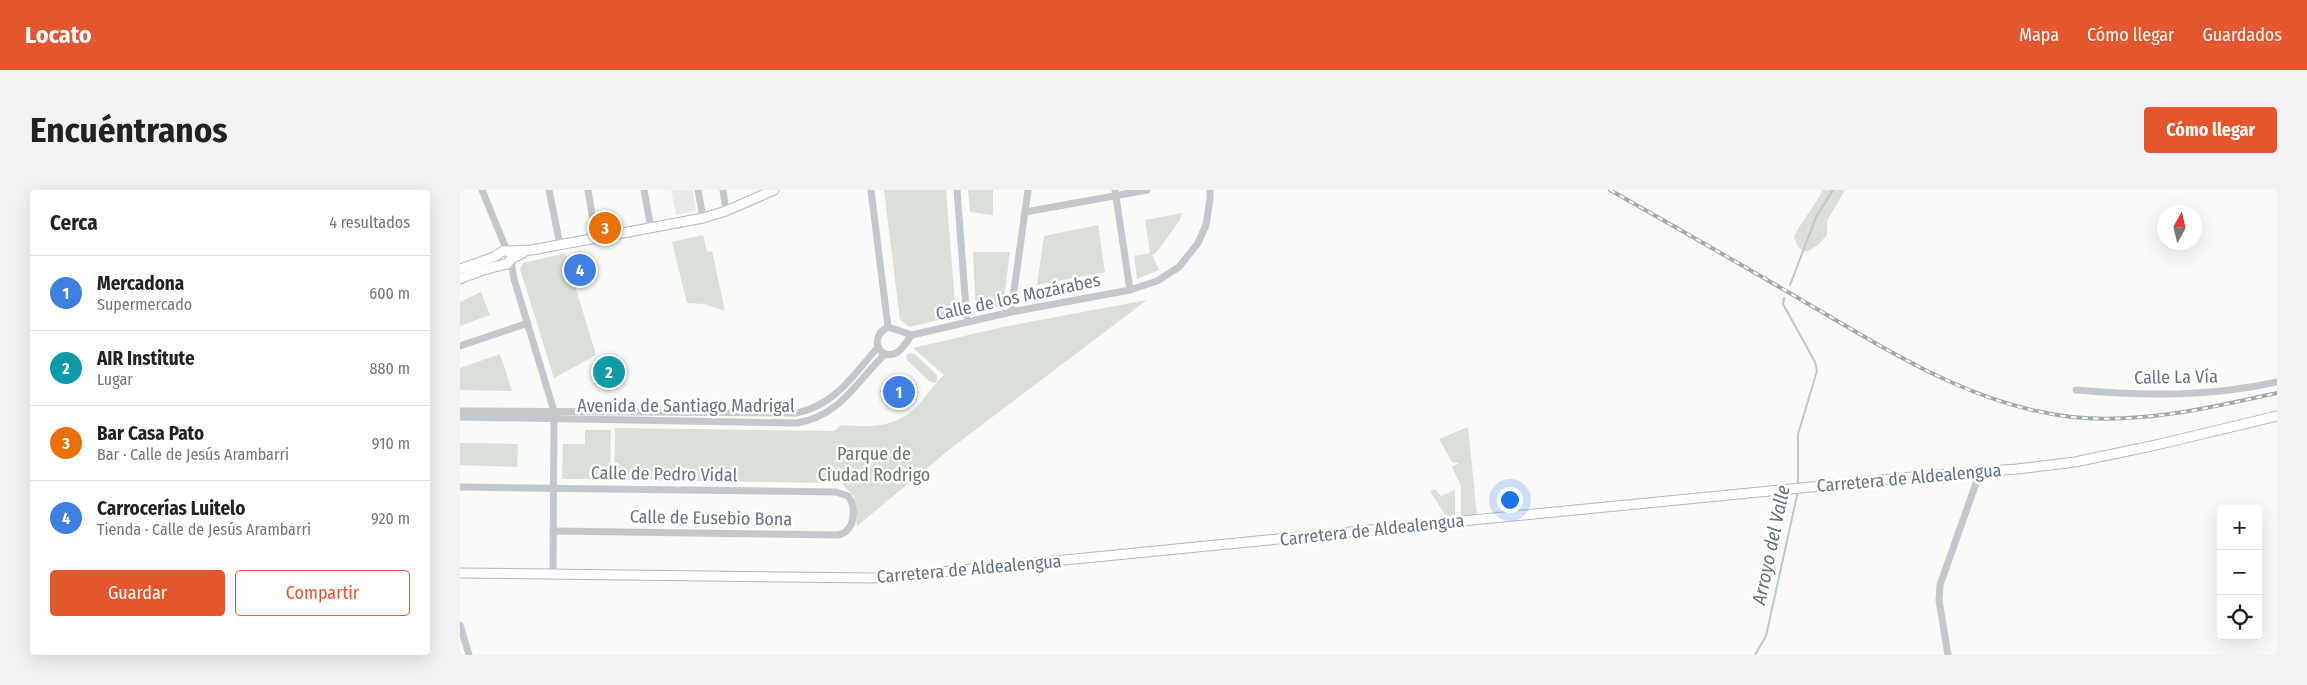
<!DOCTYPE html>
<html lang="es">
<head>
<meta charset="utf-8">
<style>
  :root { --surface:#fff; --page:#f2f2f2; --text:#222; --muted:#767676; --line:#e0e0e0; --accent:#e4572e }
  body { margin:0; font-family:"Fira Sans Condensed",sans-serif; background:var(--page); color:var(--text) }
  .controls { position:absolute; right:15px; bottom:15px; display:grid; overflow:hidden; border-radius:5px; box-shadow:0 5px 20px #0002 }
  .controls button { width:45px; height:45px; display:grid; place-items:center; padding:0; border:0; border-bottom:1px solid var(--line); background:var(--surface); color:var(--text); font:25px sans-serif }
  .compass { position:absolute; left:1697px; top:15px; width:45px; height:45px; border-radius:50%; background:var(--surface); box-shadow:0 5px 20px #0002; rotate:8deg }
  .you { position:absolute; left:1049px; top:309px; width:18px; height:18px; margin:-12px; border:4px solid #fff; border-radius:50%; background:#1a73e8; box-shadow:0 0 0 8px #1a73e833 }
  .badge { display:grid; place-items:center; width:32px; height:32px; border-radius:50%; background:var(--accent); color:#fff; font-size:16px; font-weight:700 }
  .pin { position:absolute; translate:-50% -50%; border:2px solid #fff; box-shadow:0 1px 5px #0006 }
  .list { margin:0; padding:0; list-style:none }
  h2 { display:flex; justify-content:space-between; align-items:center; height:65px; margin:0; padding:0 20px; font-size:21px }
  h2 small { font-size:16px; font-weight:400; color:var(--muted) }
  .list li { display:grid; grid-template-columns:32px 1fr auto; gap:15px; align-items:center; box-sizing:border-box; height:75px; padding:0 20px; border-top:1px solid var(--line) }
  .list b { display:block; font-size:19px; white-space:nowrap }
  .list p { margin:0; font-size:16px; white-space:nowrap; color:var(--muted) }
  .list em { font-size:16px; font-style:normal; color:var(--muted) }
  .actions { display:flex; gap:10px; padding:15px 20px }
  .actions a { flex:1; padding:11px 0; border:1px solid var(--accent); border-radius:5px; text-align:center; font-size:18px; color:var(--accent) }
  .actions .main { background:var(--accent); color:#fff }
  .icon { flex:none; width:28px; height:28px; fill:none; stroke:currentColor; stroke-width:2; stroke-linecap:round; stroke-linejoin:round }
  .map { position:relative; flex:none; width:1817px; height:465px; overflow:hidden; border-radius:5px }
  header { display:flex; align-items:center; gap:30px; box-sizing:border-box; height:70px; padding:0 25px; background:var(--accent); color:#fff }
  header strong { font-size:24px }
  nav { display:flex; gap:28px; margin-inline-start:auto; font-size:18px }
  .intro { display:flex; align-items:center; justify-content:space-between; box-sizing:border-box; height:120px; padding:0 30px }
  h1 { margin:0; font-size:35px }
  .button { padding:12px 22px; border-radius:5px; background:var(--accent); color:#fff; font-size:18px; font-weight:700 }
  main { display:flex; gap:30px; padding:0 30px }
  aside { flex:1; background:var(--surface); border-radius:5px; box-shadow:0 5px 20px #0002 }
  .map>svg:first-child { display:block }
</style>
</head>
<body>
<header>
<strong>Locato</strong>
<nav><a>Mapa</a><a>Cómo llegar</a><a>Guardados</a></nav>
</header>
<div class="intro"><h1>Encuéntranos</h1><a class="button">Cómo llegar</a></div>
<main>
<aside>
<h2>Cerca<small>4 resultados</small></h2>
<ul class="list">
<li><span class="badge" style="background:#3f7fe0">1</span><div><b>Mercadona</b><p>Supermercado</p></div><em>600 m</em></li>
<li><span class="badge" style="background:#0f9aa8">2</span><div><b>AIR Institute</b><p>Lugar</p></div><em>880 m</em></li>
<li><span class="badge" style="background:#e8710a">3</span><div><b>Bar Casa Pato</b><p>Bar · Calle de Jesús Arambarri</p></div><em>910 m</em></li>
<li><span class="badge" style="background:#3f7fe0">4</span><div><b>Carrocerías Luitelo</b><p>Tienda · Calle de Jesús Arambarri</p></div><em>920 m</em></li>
</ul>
<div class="actions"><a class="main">Guardar</a><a>Compartir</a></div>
</aside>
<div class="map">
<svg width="1817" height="465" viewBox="0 0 1817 465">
  <rect width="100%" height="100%" fill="#fafaf8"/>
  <path fill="#e8e9e9" d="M211,0H233L236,21L216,25Z"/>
  <g fill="#dadfd7">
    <path d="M424,0H486L496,126L449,137L440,130Z"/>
    <path d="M508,0H533V25L510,22Z"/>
    <path d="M1363,0H1385L1367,31V45L1358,55L1347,62L1338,57L1334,47C1342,30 1354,17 1363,0Z"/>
    <path d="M722,23L720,30L696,63L692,65L699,80L677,89L674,66L690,63L685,30Z"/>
    <path d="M638,35L645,82L577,95L584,46Z"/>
    <path d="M243,45L247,62L252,61L265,121L244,114L227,113L212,52Z"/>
    <path d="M513,62H550L543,116L516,121Z"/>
    <path d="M105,63L136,165L94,188L60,79L63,73Z"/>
    <path d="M21,102L30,125L0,136V112Z"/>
    <path d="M687,110L490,259L397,336L394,306L381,293L154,290L155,238L374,241L381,235C414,237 437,239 461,212C469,203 475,193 484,185L453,158L543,137Z"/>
    <path d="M449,163L455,164L477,185V191L474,193L469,191L447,170L446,165Z"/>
    <path d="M40,164L52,201L0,200V178Z"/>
    <path d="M1008,237L1017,326L1001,325V296L992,277L999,273L992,272L979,249Z"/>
    <path d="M125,240H151L150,289H102L103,254H125Z"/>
    <path d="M0,253L58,254L57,277L0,275Z"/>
    <path d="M975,299L981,306L995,300V328H987L970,301Z"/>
  </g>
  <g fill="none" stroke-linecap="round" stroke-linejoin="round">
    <g stroke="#bbc7cb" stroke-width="2">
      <path d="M1330,95L1356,27L1373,0"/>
      <path d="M1324,108L1323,114L1355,172L1357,181L1338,244V294"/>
      <path d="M1295,465L1306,446L1338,301"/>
    </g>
    <g stroke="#b3babf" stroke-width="11">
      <g id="secondary">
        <path d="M48,61L72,60L243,28L266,21L314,0"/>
        <path d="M0,79L34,67L43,61H48L51,65"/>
        <path d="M0,89C16,82 31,77 47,74L51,69L63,63"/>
        <path d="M0,383L412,388L440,386L1453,287L1557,279L1615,272L1696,255L1817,226"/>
      </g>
    </g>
    <g stroke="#c3c8cc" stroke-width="7">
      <path d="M22,0L47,61"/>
      <path d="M89,0L100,55"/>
      <path d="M128,0L136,49"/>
      <path d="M184,0L191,39"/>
      <path d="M238,0L243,28"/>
      <path d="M263,0L266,21"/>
      <path d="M411,0L428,137"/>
      <path d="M497,0L507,132"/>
      <path d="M655,0L670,100"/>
      <path d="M565,22L687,0"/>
      <path d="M51,71L54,89L94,221L93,384"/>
      <path d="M551,122L568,0"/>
      <path d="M452,145C447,150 443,160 436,163C419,171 408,147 428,137L452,145L551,122L670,100L697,91L719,77L738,53L746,35L750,9V0"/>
      <path d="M0,156L68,133"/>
      <path d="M1616,200C1683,206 1751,207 1817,192"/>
      <path d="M0,221L336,223C374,216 394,185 418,157"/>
      <path d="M0,227L337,233C380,226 396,192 425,164"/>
      <path d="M0,297L376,302L388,306C397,318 395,342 378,345L93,341"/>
      <path d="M0,435L9,465"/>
      <path d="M1488,465L1479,410L1480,395L1520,282"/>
    </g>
    <use href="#secondary" stroke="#fff" stroke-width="9"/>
    <g stroke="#a2aab0" stroke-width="4">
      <path id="rail" d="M1150,0C1217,38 1284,76 1350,115C1433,163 1514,216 1612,227C1681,234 1750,218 1817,203"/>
    </g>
    <use href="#rail" stroke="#fff" stroke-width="2" stroke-dasharray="5.5" stroke-linecap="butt"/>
  </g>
  <g text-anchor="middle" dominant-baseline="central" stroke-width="5" stroke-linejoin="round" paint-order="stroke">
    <g font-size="18" fill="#657683" stroke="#fff">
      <text transform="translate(558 107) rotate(-12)">Calle de los Mozárabes</text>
      <text transform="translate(1716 187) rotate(-1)">Calle La Vía</text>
      <text x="226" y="216">Avenida de Santiago Madrigal</text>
      <text transform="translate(204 284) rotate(1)">Calle de Pedro Vidal</text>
      <text transform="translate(1449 288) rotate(-5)">Carretera de Aldealengua</text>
      <text transform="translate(251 328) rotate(1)">Calle de Eusebio Bona</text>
      <text transform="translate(912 340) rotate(-6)">Carretera de Aldealengua</text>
      <text transform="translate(509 379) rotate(-5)">Carretera de Aldealengua</text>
    </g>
    <g font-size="18" fill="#687a64" stroke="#fff">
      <text x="414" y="264">Parque de<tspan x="414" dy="21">Ciudad Rodrigo</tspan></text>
    </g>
    <g font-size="19" font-style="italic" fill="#60757c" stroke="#fff">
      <text transform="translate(1311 355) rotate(-78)">Arroyo del Valle</text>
    </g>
  </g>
</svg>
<div class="controls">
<button>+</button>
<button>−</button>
<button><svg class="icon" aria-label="locate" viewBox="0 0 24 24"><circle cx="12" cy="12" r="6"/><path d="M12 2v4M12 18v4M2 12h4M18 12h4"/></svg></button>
</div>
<svg class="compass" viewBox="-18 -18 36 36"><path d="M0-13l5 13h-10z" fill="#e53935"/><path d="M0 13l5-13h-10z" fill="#767676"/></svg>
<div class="you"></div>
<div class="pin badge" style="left:439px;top:202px;background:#3f7fe0">1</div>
<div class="pin badge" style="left:149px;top:182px;background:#0f9aa8">2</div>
<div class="pin badge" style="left:145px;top:38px;background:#e8710a">3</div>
<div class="pin badge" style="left:120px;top:80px;background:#3f7fe0">4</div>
</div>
</main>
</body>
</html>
